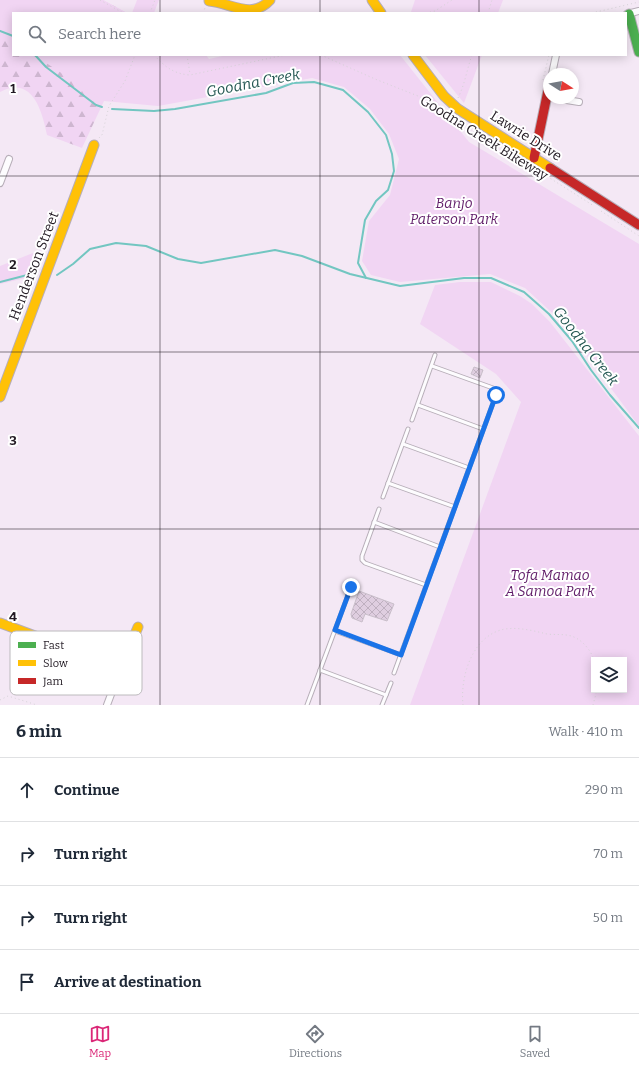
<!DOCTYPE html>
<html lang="en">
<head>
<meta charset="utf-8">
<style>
  :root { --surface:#fff; --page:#f6f6f7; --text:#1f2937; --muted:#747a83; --line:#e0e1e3; --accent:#db2777 }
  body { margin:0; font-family:Bitter,serif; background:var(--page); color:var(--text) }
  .controls { position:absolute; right:12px; bottom:12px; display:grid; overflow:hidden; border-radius:0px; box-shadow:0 2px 10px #0003 }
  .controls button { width:36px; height:36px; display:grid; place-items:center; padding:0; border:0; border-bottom:1px solid var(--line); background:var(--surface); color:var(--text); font:20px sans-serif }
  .compass { position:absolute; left:543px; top:68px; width:36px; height:36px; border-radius:50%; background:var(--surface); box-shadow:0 2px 10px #0003; rotate:101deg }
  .stop { position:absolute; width:12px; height:12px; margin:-9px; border:3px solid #1a73e8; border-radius:50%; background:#fff }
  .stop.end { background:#1a73e8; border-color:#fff; box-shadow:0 1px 4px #0008 }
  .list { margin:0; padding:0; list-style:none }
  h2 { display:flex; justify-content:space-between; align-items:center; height:52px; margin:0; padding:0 16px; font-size:17px }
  h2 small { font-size:13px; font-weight:400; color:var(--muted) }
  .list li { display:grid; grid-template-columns:26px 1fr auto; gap:12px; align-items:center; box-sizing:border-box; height:64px; padding:0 16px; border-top:1px solid var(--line) }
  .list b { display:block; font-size:15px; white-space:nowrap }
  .list em { font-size:13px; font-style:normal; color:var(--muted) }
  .icon { flex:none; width:22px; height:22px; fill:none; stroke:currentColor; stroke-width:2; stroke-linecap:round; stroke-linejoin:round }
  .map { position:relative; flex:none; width:639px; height:705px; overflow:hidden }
  .search { position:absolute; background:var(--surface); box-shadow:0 2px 10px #0003; left:12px; right:12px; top:12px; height:44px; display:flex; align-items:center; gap:10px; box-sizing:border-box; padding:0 14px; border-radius:0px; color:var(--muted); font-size:15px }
  .sheet { height:308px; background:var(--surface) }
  nav { display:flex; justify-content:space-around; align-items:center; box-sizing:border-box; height:56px; border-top:1px solid var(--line); background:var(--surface); font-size:11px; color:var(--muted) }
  nav a { display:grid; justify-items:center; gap:2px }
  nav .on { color:var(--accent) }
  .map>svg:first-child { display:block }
</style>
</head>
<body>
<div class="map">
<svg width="639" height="705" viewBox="0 0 639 705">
  <defs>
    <pattern id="forest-firs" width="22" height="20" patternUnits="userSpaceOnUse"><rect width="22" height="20" fill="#f1d5f3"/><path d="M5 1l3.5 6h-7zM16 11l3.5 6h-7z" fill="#ceb6d0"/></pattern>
    <pattern id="building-cross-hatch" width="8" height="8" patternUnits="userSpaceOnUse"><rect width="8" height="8" fill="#dfcee0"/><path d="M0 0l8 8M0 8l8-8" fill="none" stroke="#bfb0c0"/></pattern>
  </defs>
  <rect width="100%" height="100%" fill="#f4e8f5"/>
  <path fill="url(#forest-firs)" d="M0,0H103L127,13H13V55H119L104,101L82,148L47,135C42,110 32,75 0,92Z"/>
  <g fill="#f1d5f3" fill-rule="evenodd">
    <path d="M0,0H103L127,13H13V44L0,38Z"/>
    <path d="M137,0H159L154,13H132Z"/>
    <path d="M415,0H503L498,13H405L411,12Z"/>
    <path d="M34,55H206L209,59L227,55H400L469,142L639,244V426L561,321L525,288L490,274L400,282L371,275L362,261L369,221L390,195L399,159L389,134L370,109L344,87L312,78L158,106L104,101Z"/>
    <path d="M425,55H482L464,103Z"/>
    <path d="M33,253L42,256L34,276L0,284V266Z"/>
    <path d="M460,282H491L520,296L532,304L550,322L639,436V705H410L521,402L496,374L420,324L435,285ZM594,660H624V690H594Z"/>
  </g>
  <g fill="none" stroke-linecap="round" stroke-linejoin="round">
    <g stroke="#72c6c1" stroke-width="2">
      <path d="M0,31L13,36"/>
      <path d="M35,55L46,67L96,105L102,107"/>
      <path d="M112,109L154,111L175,109L266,93L293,83L314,82L343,90L368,112L386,135L392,154L394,171L388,190L376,201L365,220L358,263L366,278"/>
      <path d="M57,275L73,264L90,249L116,243L146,246L178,259L201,263L275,250L302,256L350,274L400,286L464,278H491L524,292L549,314L572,341L591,370L610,395L639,428"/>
      <path d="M0,282L35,273"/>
    </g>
  </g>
  <g fill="url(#building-cross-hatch)" stroke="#c9bfca">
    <path d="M474,367L483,370L480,378L471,374Z"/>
    <path d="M359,591L394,604L387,621L365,614L362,622L352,618L351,614Z"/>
  </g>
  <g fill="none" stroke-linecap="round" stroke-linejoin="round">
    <g stroke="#b7aeb8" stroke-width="5">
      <g id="lane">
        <path d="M418,405L483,429"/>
        <path d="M412,420L435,355"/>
        <path d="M403,444L469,468"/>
        <path d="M388,483L455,507"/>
        <path d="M383,497L408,429"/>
        <path d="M379,509L362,556V560L365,563L426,585"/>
        <path d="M374,522L440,547"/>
        <path d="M335,631L401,655"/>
        <path d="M320,670L386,695"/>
        <path d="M394,673L496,395L493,388L432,366"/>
        <path d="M307,705L351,587"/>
        <path d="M382,705L391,683"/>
      </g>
    </g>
    <g stroke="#b7aeb8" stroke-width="8">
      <g id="street">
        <path d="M627,14L639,11"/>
        <path d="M552,74L556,55"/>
        <path d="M554,98L579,102"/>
        <path d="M0,183L9,159"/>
        <path d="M107,705L121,668"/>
      </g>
    </g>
    <g stroke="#b7aeb8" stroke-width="11">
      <path id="fast" d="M629,14L639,52"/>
    </g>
    <g stroke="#b7aeb8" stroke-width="11">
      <g id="slow">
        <path d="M372,0L381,13"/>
        <path d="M209,1C231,3 252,20 270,0"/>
        <path d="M413,55L444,96L458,109L550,168"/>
        <path d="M0,397L94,145"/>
        <path d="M0,623L121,668L138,627"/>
      </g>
    </g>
    <g stroke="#b7aeb8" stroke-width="11">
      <g id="jam">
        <path d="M534,158L549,86"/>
        <path d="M550,168L639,225"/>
      </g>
    </g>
    <g stroke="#d6d3d7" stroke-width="1" stroke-dasharray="1 3" stroke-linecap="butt">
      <path d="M100,0L123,13"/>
      <path d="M150,13L155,0"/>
      <path d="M203,13L205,8"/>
      <path d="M426,13L435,11L452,0"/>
      <path d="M488,13L492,0"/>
      <path d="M592,13L639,2"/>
      <path d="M154,55C165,67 174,74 190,75L285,55"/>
      <path d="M187,55L190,74"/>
      <path d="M321,55L375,79L418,96L428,101L446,117L496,143"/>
      <path d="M543,80L549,55"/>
      <path d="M458,98C465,84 467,69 472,55"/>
      <path d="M99,138L102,135L109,106L125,81L135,55"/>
      <path d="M523,141H529"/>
      <path d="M537,170L594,206"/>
      <path d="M601,211L639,236"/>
      <path d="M0,700L8,696L37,705"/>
      <path d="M463,705C460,677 472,635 505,629C520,627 534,631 547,634C554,635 560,634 566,635C579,636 590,648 594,660"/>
      <path d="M593,705L597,690"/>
    </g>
    <use href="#lane" stroke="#fdfcfe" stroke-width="3"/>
    <use href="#street" stroke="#fdfcfe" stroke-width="6"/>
    <use href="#fast" stroke="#4caf50" stroke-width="9"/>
    <use href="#slow" stroke="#ffc107" stroke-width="9"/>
    <use href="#jam" stroke="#c62828" stroke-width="9"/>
  </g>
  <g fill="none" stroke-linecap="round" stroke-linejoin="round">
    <path stroke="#1a73e8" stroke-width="5" d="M351,587L335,630L401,655L496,395"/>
  </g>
  <path fill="none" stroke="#211922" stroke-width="1" stroke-opacity="0.55" d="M160,0V13M320,0V13M479,0V13M160,55V705M320,55V705M479,55V705M0,176H639M0,352H639M0,529H639"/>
  <g text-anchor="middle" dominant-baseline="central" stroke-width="4" stroke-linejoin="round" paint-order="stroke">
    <g font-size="14" fill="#211922" stroke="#fff">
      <text transform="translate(526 136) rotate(32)">Lawrie Drive</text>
      <text transform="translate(484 138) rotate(32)">Goodna Creek Bikeway</text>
      <text transform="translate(34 266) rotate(-69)">Henderson Street</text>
    </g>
    <g font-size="14" font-style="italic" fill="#611d69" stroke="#fff">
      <text x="454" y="203">Banjo<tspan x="454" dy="16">Paterson Park</tspan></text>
      <text x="550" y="575">Tofa Mamao<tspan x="550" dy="16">A Samoa Park</tspan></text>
    </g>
    <g font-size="15" font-style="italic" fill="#245752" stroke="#fff">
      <text transform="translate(253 83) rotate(-11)">Goodna Creek</text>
      <text transform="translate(586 346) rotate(52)">Goodna Creek</text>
    </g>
  </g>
  <rect x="10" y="631" width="132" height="64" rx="6" fill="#fff" stroke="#bcbabd" stroke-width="1"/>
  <rect x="18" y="642" width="18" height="6" fill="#4caf50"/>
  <rect x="18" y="660" width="18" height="6" fill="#ffc107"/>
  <rect x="18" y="678" width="18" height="6" fill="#c62828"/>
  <g font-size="11" fill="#211922">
    <text x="43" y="649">Fast</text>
    <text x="43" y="667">Slow</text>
    <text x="43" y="685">Jam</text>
  </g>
  <g font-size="13" text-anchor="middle" font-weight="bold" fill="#211922" stroke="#fff" stroke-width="4" stroke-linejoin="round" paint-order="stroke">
    <text x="13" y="93">1</text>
    <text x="13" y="269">2</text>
    <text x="13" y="445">3</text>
    <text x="13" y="621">4</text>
  </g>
</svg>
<div class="controls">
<button><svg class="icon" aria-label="layers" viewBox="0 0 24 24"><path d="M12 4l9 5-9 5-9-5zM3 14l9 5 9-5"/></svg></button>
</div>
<svg class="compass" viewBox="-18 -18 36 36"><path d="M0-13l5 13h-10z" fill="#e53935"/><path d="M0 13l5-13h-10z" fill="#747a83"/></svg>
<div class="stop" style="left:496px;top:395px"></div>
<div class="stop end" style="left:351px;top:587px"></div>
<div class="search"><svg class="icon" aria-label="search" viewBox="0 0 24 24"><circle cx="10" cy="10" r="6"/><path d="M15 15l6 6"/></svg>Search here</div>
</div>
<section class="sheet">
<h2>6 min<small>Walk · 410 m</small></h2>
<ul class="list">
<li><svg class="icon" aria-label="ahead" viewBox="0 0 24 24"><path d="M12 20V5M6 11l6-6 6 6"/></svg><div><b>Continue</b></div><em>290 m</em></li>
<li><svg class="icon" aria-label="right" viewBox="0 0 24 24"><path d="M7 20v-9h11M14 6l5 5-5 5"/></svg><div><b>Turn right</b></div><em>70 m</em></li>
<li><svg class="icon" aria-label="right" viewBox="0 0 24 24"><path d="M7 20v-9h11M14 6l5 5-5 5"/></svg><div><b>Turn right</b></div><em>50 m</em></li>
<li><svg class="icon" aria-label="arrive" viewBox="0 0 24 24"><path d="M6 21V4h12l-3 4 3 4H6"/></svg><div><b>Arrive at destination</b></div></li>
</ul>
</section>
<nav>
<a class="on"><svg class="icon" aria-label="map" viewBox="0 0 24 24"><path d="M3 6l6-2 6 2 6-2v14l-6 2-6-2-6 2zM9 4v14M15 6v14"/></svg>Map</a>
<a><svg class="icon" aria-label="directions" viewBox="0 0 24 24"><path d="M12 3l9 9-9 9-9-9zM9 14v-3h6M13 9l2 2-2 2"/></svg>Directions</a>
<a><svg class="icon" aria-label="saved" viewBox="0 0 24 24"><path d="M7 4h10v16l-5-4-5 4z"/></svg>Saved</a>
</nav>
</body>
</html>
